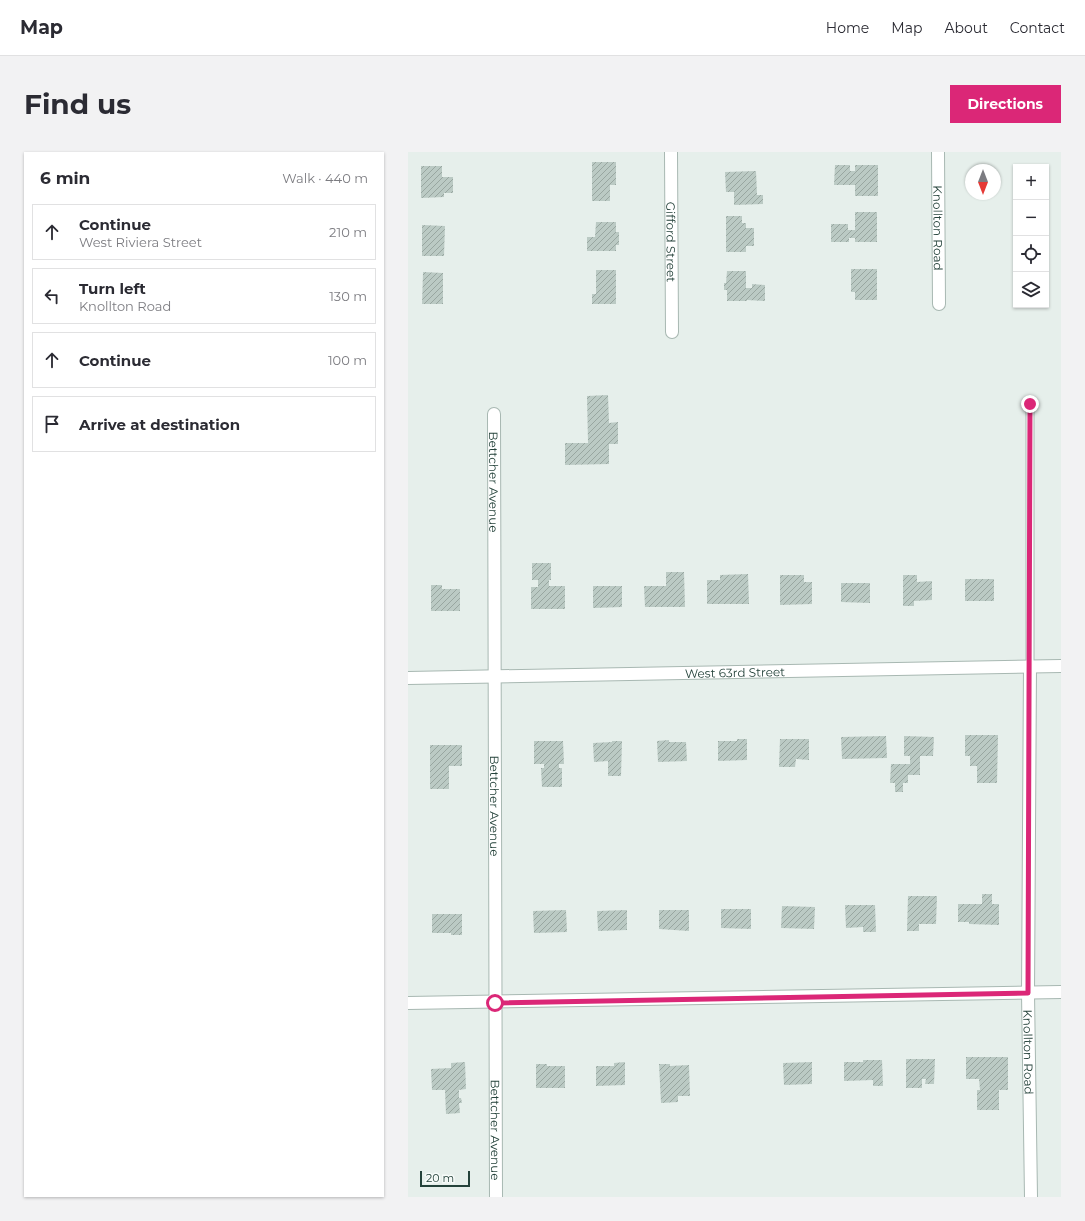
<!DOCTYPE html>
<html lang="en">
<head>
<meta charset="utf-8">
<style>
  :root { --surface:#fff; --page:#f2f2f3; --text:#2b2b33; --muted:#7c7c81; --line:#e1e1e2; --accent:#db2777 }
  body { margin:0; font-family:Montserrat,sans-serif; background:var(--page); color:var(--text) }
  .controls { position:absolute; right:12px; top:12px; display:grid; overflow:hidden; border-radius:0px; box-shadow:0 1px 3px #0004 }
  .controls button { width:36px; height:36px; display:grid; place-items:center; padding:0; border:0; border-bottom:1px solid var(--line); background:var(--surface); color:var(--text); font:20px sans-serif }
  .compass { position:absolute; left:557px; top:12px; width:36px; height:36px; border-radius:50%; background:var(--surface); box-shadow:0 1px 3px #0004; rotate:180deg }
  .scale { position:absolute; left:12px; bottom:10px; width:50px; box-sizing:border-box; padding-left:4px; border:2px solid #24423a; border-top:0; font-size:11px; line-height:14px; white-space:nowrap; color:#24423a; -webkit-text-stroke:3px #f7fbf9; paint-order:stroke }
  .stop { position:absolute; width:12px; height:12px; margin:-9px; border:3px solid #db2777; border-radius:50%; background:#fff }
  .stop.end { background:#db2777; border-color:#fff; box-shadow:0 1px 4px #0008 }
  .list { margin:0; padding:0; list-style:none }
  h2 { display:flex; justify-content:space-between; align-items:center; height:52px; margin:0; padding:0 16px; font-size:17px }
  h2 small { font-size:13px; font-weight:400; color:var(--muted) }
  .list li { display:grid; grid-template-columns:26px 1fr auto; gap:12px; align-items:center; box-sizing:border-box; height:56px; margin:0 8px 8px; padding:0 8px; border:1px solid var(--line); border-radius:0px }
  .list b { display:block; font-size:15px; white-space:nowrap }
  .list p { margin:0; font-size:13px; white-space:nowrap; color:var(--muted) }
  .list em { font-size:13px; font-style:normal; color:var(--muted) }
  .icon { flex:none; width:22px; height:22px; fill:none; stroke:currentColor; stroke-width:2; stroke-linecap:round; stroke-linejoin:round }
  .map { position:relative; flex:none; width:653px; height:1045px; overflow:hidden; border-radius:0px }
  header { display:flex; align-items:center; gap:24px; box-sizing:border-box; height:56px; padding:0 20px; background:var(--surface); border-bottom:1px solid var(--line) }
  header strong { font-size:19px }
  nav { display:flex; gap:22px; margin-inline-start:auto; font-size:14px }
  .intro { display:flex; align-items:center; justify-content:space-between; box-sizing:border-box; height:96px; padding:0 24px }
  h1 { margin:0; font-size:28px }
  .button { padding:10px 18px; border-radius:0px; background:var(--accent); color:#fff; font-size:14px; font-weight:700 }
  main { display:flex; gap:24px; padding:0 24px }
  aside { flex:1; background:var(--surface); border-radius:0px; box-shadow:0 1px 3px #0004 }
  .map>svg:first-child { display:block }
</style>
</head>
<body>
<header>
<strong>Map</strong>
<nav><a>Home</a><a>Map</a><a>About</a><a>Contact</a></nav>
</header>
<div class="intro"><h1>Find us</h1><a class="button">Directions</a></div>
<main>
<aside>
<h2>6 min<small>Walk · 440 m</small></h2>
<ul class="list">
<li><svg class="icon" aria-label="ahead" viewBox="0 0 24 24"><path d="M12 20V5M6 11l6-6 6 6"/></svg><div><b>Continue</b><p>West Riviera Street</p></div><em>210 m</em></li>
<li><svg class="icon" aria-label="left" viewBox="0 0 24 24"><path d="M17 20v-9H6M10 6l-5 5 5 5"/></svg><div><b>Turn left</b><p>Knollton Road</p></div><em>130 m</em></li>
<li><svg class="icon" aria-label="ahead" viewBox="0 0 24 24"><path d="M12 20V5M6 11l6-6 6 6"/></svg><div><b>Continue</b></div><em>100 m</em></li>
<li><svg class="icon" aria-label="arrive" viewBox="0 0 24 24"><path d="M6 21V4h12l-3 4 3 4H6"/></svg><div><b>Arrive at destination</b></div></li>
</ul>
</aside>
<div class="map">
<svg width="653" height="1045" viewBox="0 0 653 1045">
  <defs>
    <pattern id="building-hatch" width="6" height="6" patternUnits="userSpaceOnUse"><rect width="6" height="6" fill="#bbcac4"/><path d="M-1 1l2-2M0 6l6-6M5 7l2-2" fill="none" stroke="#98a6a0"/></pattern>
  </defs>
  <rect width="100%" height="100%" fill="#e6efeb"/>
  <g fill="url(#building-hatch)">
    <path d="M184,10H208V33H202V49H184Z"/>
    <path d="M427,13H442V19H447V13H470V44H447V33H426Z"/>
    <path d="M13,14H34V25H45V41H36V45L13,46Z"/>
    <path d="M348,19L349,43H355V52L326,53V40H318L317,20Z"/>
    <path d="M447,60H469V90H447V86H441V90H423V72H440V78H447Z"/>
    <path d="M318,64H334V71H338V76H346V94H338V100H318Z"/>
    <path d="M188,70H208V80H211V93H208V99H179V85H187Z"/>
    <path d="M14,73L37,74L36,104H14Z"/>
    <path d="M443,117H469V148H447V140H443Z"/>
    <path d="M188,118H208V152H184V142H188Z"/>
    <path d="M319,119H338V136H344V132L357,133V149L339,148V149H319V138H316V131H318Z"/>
    <path d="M15,120L35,121V152H14Z"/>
    <path d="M200,243L201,271L210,270V292H201V312L157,313V291H180L179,244Z"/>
    <path d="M124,411H143V428H141V434H157V457H123V435H130V428H124Z"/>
    <path d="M258,420H276L277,455H237L236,434H258Z"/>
    <path d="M340,422L341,452H299V428H312V423Z"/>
    <path d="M372,423H396V430H404V452L372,453Z"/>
    <path d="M495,423H509V430L524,429V448L506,449V454H495Z"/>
    <rect x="557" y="427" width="29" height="22"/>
    <path d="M433,431H462V451L433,450Z"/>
    <path d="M23,433H34V437H52V459H23Z"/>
    <path d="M185,434H214V455L185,456Z"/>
    <path d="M557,583H590L589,631H569V614H562V604H557Z"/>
    <path d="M478,584L479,606L434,607L433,585Z"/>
    <path d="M496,584L526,585L525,604H512V623H500V631H495V640H487V631H482L483,612H502V604H496Z"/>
    <path d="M329,587H339V608L310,609V589H329Z"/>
    <path d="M372,587H401V608L388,607L387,615H371Z"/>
    <path d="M261,588V590H278L279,609L250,610L249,589Z"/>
    <path d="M126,589H155L156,612H151V616H154V635H134L133,616H136V612H126Z"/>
    <path d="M204,589H214L213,624H200V609L186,610L185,591L204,590Z"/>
    <path d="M22,593H54V614H41V637H22Z"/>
    <path d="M574,742H584V752H591V773L561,772V770H550V752H574Z"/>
    <path d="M500,744H529L528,772H511V779H499Z"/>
    <path d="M437,753H467L468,780H455V775L438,776Z"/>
    <path d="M374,754L407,755L406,777L373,776Z"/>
    <path d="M313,757H343V777L313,776Z"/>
    <path d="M158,758L159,780L126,781L125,759Z"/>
    <path d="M219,758V778L190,779L189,759Z"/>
    <path d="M251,758H281V779L251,777Z"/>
    <path d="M24,762H54V783H43V781H24Z"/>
    <path d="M558,905H600V938H591V958H569V938H572L571,927H558Z"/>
    <path d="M498,907H527L526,932H517L518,927H514V936H498Z"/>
    <path d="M455,908H474L475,934H465V928L436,929V910H455Z"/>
    <path d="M57,910L58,937L51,938V946H53L54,951H51L52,961L38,962L37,938H24L23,917L43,916V911Z"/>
    <path d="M217,910V933L188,934V914H206V911Z"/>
    <path d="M404,910V932L376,933L375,911Z"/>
    <path d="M128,912H139V914H157V936H128Z"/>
    <path d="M251,912H262V914L281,913L282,944H270V950L253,951Z"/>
  </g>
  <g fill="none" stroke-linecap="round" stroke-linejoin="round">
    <g stroke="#a8b8b2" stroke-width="9">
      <path id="service" d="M622,515V252"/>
    </g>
    <g stroke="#a8b8b2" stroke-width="14">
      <g id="minor">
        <path id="s1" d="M263,0L264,180"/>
        <path id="s2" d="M530,0L531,152"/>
        <path id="s3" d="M86,262L88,1045"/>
        <path id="s4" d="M622,515L620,841L623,1045"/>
        <path id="s5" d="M0,526L653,514"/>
        <path d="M0,851L653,840"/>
      </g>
    </g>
    <use href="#service" stroke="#fff" stroke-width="7"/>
    <use href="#minor" stroke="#fff" stroke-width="12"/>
  </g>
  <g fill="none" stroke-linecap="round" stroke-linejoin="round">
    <path stroke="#db2777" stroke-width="5" d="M87,851L620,841L622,252"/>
  </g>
  <g text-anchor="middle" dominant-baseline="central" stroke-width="3" stroke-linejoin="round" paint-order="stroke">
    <g font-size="12" fill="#24423a" stroke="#f7fbf9">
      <text stroke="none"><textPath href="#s2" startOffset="76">Knollton Road</textPath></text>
      <text stroke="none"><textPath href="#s1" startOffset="90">Gifford Street</textPath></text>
      <text stroke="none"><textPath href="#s3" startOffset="68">Bettcher Avenue</textPath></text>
      <text stroke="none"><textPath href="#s5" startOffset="327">West 63rd Street</textPath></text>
      <text stroke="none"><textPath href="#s3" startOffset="392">Bettcher Avenue</textPath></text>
      <text stroke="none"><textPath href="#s4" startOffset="385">Knollton Road</textPath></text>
      <text stroke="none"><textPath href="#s3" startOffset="716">Bettcher Avenue</textPath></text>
    </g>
  </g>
</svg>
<div class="controls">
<button>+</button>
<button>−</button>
<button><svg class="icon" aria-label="locate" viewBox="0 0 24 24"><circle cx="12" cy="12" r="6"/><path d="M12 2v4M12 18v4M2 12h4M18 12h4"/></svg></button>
<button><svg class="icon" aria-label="layers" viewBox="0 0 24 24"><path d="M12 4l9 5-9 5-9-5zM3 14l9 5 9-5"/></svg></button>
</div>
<svg class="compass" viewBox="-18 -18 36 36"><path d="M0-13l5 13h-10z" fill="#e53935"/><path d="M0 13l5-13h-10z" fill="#7c7c81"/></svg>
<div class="scale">20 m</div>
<div class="stop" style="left:87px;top:851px"></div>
<div class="stop end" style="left:622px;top:252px"></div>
</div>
</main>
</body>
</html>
